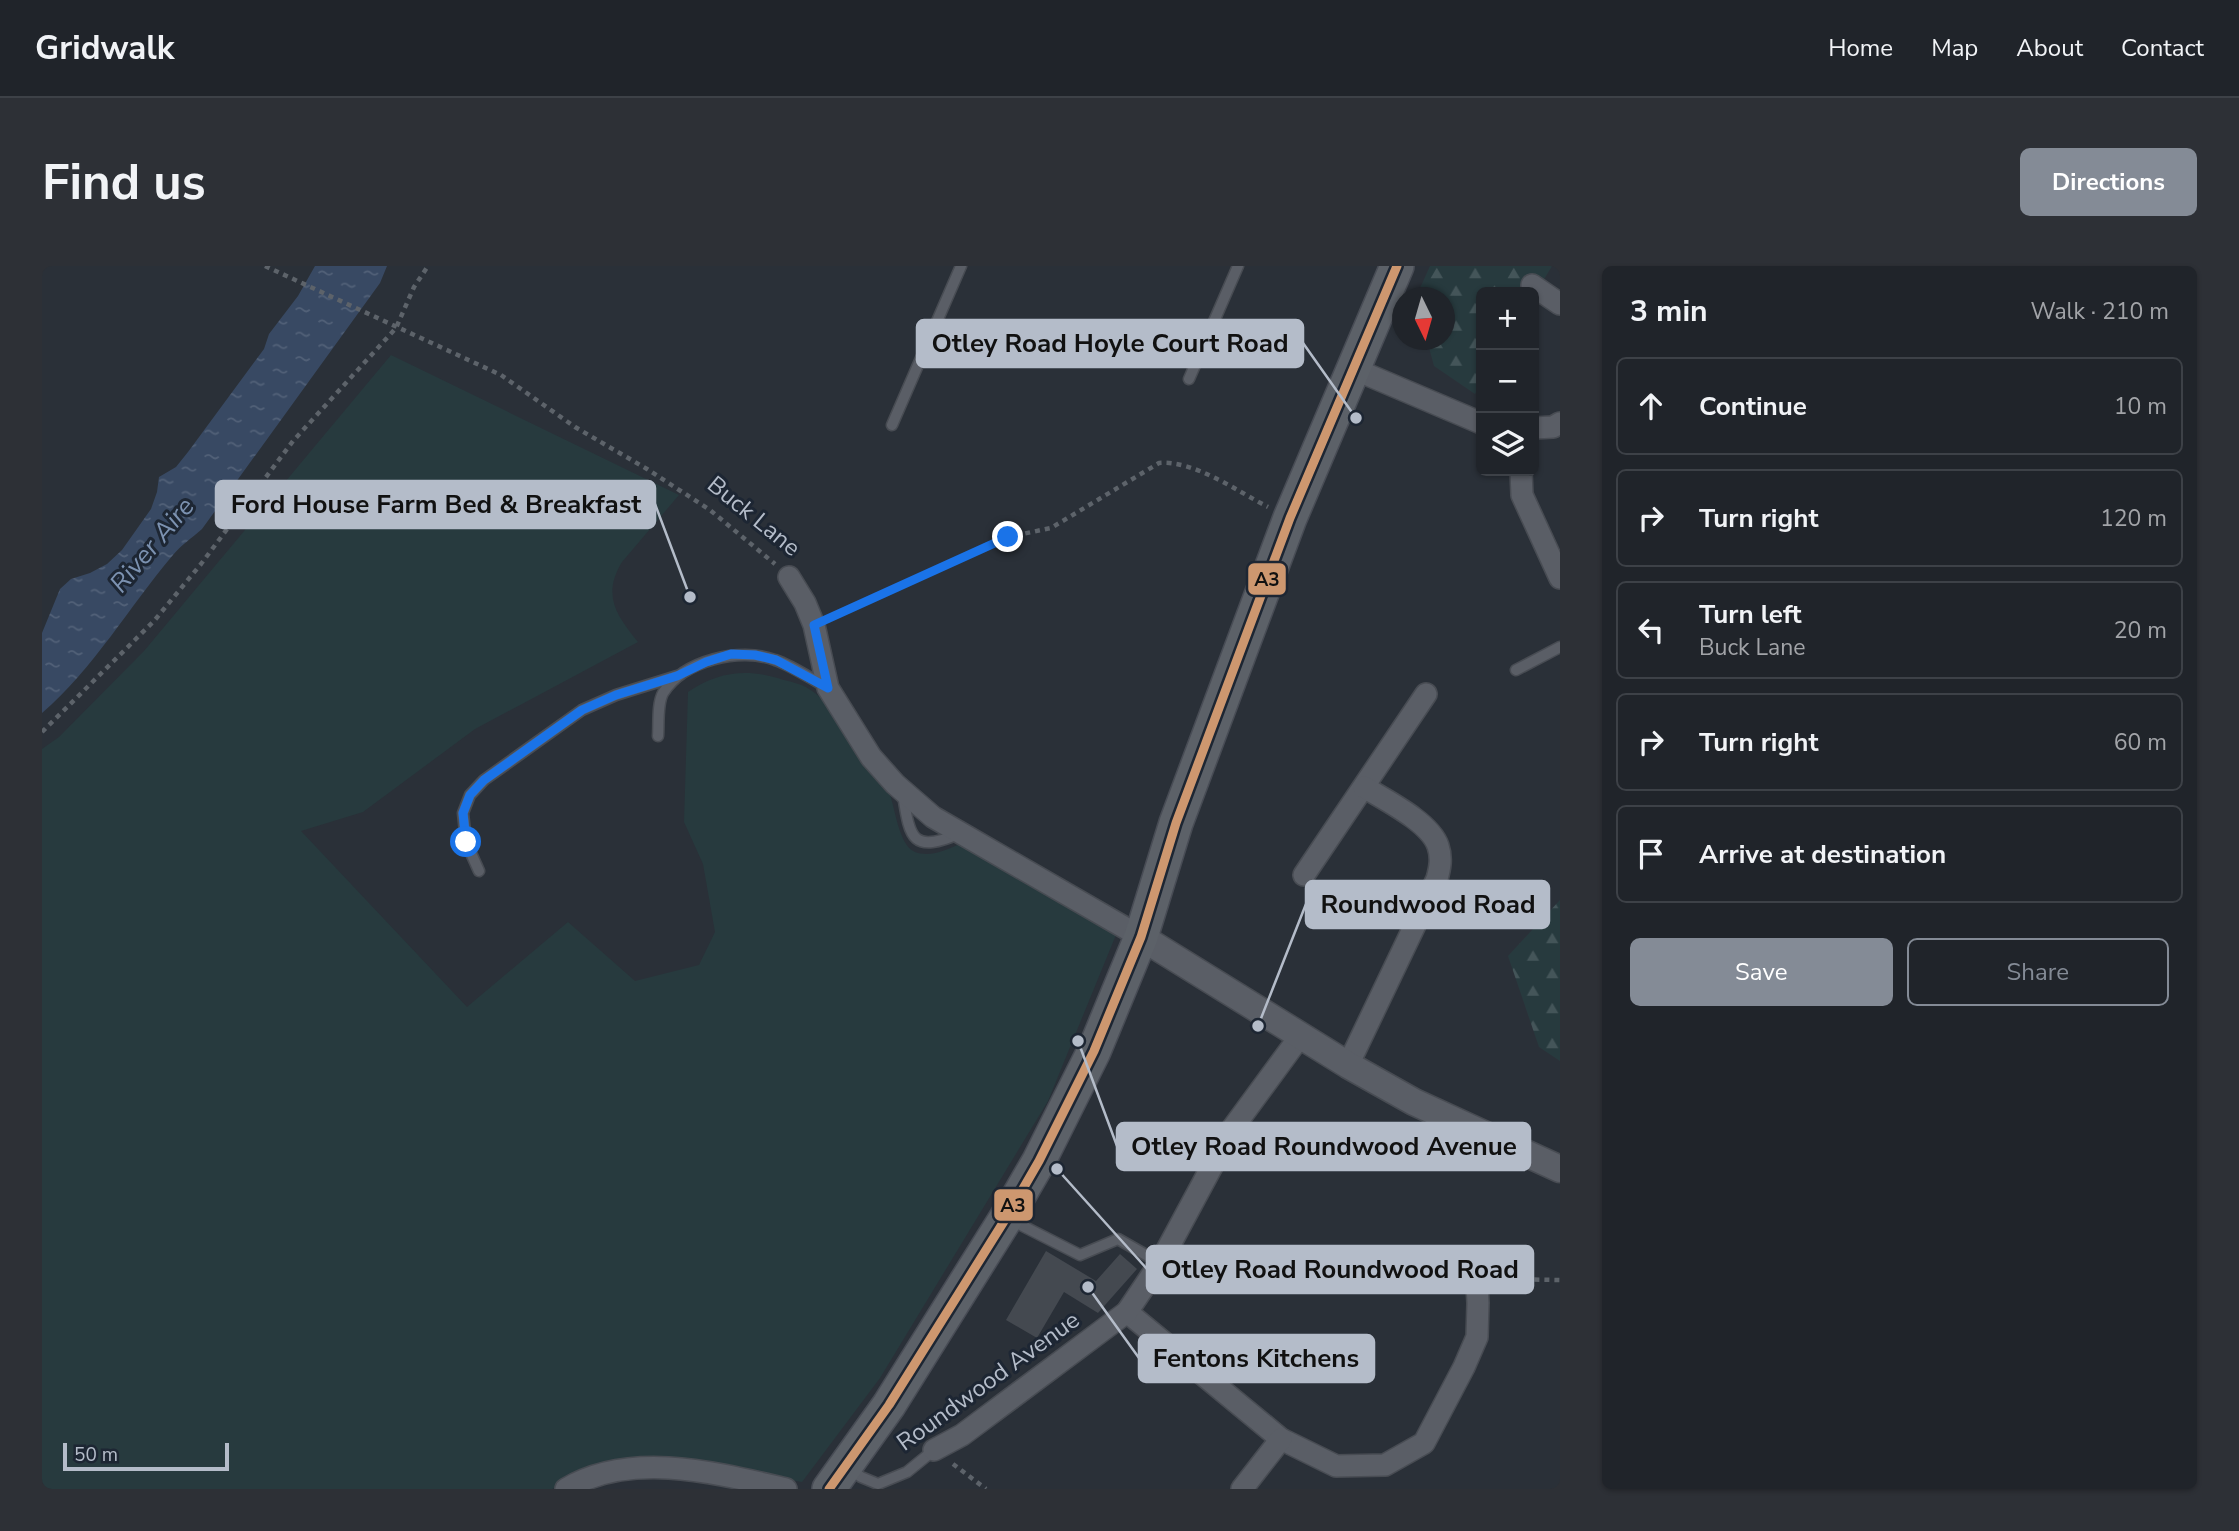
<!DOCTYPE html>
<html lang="en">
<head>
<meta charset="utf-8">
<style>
  :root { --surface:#20242a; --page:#2d3036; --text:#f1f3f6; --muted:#a2a4a8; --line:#3d4147; --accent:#848b96 }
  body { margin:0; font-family:"Nunito Sans",sans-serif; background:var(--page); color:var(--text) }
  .controls { position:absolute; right:21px; top:21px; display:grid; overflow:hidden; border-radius:10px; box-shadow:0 2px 5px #0004 }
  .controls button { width:63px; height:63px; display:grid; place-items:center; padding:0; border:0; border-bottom:2px solid var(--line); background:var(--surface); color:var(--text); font:35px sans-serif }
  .compass { position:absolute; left:1350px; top:21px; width:63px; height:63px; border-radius:50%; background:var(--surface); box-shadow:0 2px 5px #0004; rotate:175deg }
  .scale { position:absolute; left:21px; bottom:18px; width:166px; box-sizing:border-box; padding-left:7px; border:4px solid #b4bcc9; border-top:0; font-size:19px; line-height:24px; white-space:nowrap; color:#b4bcc9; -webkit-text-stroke:5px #1d2633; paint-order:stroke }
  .stop { position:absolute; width:21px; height:21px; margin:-16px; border:5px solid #1a73e8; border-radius:50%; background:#fff }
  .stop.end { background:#1a73e8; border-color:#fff; box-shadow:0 2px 7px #0008 }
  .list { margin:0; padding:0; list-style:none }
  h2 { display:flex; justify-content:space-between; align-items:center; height:91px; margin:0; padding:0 28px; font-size:30px }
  h2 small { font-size:23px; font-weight:400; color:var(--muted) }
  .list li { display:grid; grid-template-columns:46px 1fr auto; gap:21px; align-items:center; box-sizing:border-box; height:98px; margin:0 14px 14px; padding:0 14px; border:2px solid var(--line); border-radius:10px }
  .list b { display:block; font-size:26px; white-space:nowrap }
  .list p { margin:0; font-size:23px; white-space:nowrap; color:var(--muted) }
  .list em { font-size:23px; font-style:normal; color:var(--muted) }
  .actions { display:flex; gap:14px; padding:21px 28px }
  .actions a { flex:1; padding:16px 0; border:2px solid var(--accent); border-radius:10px; text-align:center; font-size:24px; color:var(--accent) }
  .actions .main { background:var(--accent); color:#fff }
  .icon { flex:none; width:38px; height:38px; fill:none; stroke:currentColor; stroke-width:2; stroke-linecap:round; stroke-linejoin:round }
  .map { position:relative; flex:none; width:1518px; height:1223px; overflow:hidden; border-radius:10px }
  header { display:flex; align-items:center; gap:42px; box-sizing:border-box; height:98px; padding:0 35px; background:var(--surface); border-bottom:2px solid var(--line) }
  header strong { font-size:33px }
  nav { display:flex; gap:38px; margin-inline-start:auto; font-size:24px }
  .intro { display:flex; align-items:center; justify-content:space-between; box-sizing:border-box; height:168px; padding:0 42px }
  h1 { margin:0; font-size:49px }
  .button { padding:18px 32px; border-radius:10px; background:var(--accent); color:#fff; font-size:24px; font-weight:700 }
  main { display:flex; gap:42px; padding:0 42px }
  aside { flex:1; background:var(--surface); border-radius:10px; box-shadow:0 2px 5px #0004 }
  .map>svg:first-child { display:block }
</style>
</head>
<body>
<header>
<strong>Gridwalk</strong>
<nav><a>Home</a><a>Map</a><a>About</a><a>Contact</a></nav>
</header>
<div class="intro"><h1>Find us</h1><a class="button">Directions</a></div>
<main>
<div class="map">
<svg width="1518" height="1223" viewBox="0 0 1518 1223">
  <defs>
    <pattern id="forest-firs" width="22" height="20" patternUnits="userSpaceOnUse" patternTransform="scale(1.75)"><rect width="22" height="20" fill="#273a3e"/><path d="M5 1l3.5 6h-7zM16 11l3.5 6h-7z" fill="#445559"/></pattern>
    <pattern id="water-ripples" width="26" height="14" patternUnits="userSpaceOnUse" patternTransform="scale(1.75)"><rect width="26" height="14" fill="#384963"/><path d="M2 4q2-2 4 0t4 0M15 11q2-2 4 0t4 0" fill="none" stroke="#526178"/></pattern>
  </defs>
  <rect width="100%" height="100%" fill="#2a3038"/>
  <path fill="#273a3e" d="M349,89L637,229L580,296C560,329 574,349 596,376L433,463L321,546L259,565L425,741L526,656L593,715L657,699L673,666L661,598L642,556L646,426C677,405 706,402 742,414C750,416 760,418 767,423C788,436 801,460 815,480C825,493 840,508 846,523C853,539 856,579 873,586C889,592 906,583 920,577L1076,664L1006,835L838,1112L760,1216L614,1191L542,1207L510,1223H0V483L17,471L102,385Z"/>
  <g fill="url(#forest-firs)">
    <path d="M1388,0H1510L1492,30V26H1439V117L1433,128L1392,100L1385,74H1402V32L1374,31Z"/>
    <path d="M1518,634V795L1497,781L1466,690Z"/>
  </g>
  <path fill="url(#water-ripples)" d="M273,0H345L338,17L160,263C150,272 139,279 131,289C87,341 52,402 0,447V367L18,323L29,313L48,307L65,298L80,284L109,243L115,226L117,211L134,201L146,186L222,83L227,68L256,30Z"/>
  <path fill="#444950" d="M1004,985L1054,1015L1078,988L1095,1003L1056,1047L1022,1026L995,1072L964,1054Z"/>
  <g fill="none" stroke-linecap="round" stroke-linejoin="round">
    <g stroke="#484c53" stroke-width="13">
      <g id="service">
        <path d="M1147,113L1196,0"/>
        <path d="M850,159L919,0"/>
        <path d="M1474,404L1518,381"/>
        <path d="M616,470C617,458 615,438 621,427C642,394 698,381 733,394C751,400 769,413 786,422"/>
        <path d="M861,529C868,573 870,588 919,567"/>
        <path d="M437,605L424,576L421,547L428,529L442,514L540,444L574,429L635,410"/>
        <path d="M967,953L1038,989L1076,973L1118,997"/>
        <path d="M808,1203L819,1211L836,1218L865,1206L892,1184"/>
      </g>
    </g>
    <g stroke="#484c53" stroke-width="24">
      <g id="minor">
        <path d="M1490,19L1518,38"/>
        <path d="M1312,103L1439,157"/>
        <path d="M1492,162L1511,161L1518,157"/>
        <path d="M1479,205L1480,229L1518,312"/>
        <path d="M747,311L763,337L772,359L786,422L829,491L853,518L891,551L1099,671"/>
        <path d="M1262,609L1384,428"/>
        <path d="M1306,799L1395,613C1398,602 1400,592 1396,580C1388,556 1343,534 1322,521"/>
        <path d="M1085,1046L1239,1173L1294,1200L1343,1199L1382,1177L1422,1101L1435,1071L1436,1037L1434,1001"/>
        <path d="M892,1184L920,1169L1085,1046L1118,997L1190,863L1259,769"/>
        <path d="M524,1223C589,1184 675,1207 744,1223"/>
        <path d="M1200,1223L1239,1173"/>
      </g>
    </g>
    <g stroke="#484c53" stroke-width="29">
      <path id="tertiary" d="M1099,671L1306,799L1372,836L1518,903"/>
    </g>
    <g stroke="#484c55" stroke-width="36">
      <path id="primary" d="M787,1223L847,1139L964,952L997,895L1052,785L1099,671L1134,557L1248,252L1355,0"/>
    </g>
    <g stroke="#5d636a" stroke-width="4.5" stroke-dasharray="5 5" stroke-linecap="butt">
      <path d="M223,0L459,109L533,161L605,203L668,244L733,298"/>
      <path d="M791,351L966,271L1009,262L1117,197C1152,194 1195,225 1226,241"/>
      <path d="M0,466L112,355L159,298L251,175L354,62L372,21L386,0"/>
      <path d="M1453,1010L1460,1013L1518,1014"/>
      <path d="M911,1198L944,1223"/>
    </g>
    <use href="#service" stroke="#5a5e66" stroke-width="10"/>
    <use href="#minor" stroke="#5a5e66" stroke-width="21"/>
    <use href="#tertiary" stroke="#5a5e66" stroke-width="26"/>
    <use href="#primary" stroke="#5c6168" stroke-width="33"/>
    <g stroke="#1d2633" stroke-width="14">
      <path id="bus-1" d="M787,1223L847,1139L964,952L997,895L1052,785L1099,671L1134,557L1248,252L1355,0"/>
    </g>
    <use href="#bus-1" stroke="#cd976f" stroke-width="9"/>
  </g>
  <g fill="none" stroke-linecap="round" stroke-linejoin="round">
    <path stroke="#1a73e8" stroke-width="9" d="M424,576L421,547L428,529L442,514L540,444L574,429L635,410L664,396L689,388L713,389L734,394L786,422L772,359L966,271"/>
  </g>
  <g text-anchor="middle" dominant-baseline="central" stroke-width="6" stroke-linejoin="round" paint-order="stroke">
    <g font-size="24" fill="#b4bcc9" stroke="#1d2633">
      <text transform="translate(712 250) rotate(39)">Buck Lane</text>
      <text transform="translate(946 1115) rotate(-36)">Roundwood Avenue</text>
    </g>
    <g font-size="26" font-style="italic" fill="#7c92b1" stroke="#1d2633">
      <text transform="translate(110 279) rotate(-50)">River Aire</text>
    </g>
  </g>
  <path fill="none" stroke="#b4bcc9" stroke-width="2.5" d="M1314 152L1261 77M648 331L613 238M1216 760L1264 638M1036 775L1075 880M1015 903L1105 1003M1046 1021L1097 1092"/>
  <g fill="#b4bcc9" stroke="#1d2633" stroke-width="2.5">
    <circle cx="1314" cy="152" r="7"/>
    <circle cx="648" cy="331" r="7"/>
    <circle cx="1216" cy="760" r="7"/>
    <circle cx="1036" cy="775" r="7"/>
    <circle cx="1015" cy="903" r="7"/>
    <circle cx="1046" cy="1021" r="7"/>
  </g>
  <g fill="#b4bcc9" stroke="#b4bcc9" stroke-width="2.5">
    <rect x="875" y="54" width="386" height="47" rx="7"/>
    <rect x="174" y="215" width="439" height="47" rx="7"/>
    <rect x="1264" y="615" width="243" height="47" rx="7"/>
    <rect x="1075" y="857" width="413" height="47" rx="7"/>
    <rect x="1105" y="980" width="386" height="47" rx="7"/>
    <rect x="1097" y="1069" width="235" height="47" rx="7"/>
  </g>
  <g font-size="26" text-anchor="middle" font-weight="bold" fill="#111">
    <text x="1068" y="86">Otley Road Hoyle Court Road</text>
    <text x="394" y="247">Ford House Farm Bed &amp; Breakfast</text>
    <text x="1386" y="647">Roundwood Road</text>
    <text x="1282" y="889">Otley Road Roundwood Avenue</text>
    <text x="1298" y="1012">Otley Road Roundwood Road</text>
    <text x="1214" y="1101">Fentons Kitchens</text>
  </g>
  <g stroke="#1d2633" stroke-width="2.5">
    <rect x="1205" y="296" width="40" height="34" rx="7" fill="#cd976f"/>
    <rect x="951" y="922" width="41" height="34" rx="7" fill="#cd976f"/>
  </g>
  <g font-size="19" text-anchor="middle" font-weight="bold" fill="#111">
    <text x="1225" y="320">A3</text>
    <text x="971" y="946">A3</text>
  </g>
</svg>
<div class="controls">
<button>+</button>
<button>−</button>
<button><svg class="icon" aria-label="layers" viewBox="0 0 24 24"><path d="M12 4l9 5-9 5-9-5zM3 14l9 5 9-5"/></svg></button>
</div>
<svg class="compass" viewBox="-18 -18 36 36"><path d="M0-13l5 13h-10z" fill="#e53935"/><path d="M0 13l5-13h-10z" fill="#a2a4a8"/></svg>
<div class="scale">50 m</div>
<div class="stop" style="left:424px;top:576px"></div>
<div class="stop end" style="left:966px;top:271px"></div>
</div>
<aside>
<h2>3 min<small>Walk · 210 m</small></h2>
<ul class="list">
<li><svg class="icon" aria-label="ahead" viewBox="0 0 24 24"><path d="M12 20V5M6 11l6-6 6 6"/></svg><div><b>Continue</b></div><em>10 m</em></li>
<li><svg class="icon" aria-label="right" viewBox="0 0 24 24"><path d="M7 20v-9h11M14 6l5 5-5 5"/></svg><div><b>Turn right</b></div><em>120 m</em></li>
<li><svg class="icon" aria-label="left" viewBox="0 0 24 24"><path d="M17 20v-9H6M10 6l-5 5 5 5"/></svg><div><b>Turn left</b><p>Buck Lane</p></div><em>20 m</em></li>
<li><svg class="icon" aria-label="right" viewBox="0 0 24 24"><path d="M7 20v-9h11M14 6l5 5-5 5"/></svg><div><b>Turn right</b></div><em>60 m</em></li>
<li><svg class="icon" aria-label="arrive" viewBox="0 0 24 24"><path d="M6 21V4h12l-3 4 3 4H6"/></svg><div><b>Arrive at destination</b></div></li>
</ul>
<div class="actions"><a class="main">Save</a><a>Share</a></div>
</aside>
</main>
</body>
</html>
